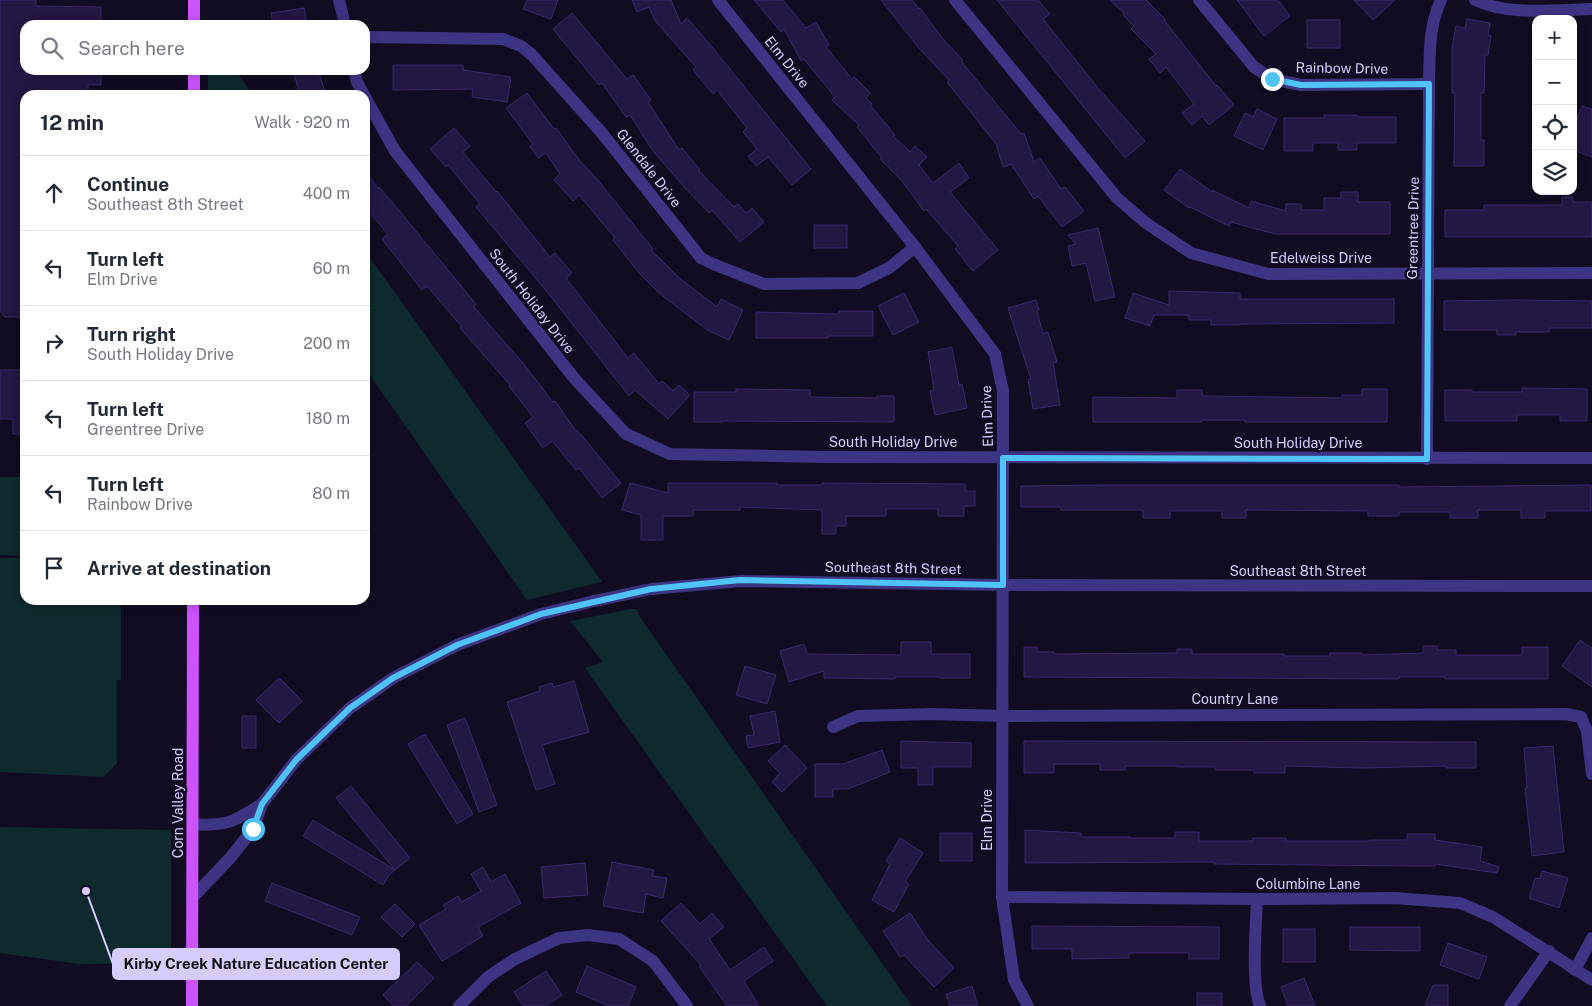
<!DOCTYPE html>
<html lang="en">
<head>
<meta charset="utf-8">
<style>
  :root { --surface:#fff; --page:#f6f6f7; --text:#1f2937; --muted:#747a83; --line:#e0e1e3 }
  body { margin:0; font-family:"Public Sans",sans-serif; background:var(--page); color:var(--text) }
  .controls { position:absolute; right:15px; top:15px; display:grid; overflow:hidden; border-radius:10px; box-shadow:0 2px 12px #0003 }
  .controls button { width:45px; height:45px; display:grid; place-items:center; padding:0; border:0; border-bottom:1px solid var(--line); background:var(--surface); color:var(--text); font:25px sans-serif }
  .stop { position:absolute; width:15px; height:15px; margin:-11px; border:4px solid #4fc3f7; border-radius:50%; background:#fff }
  .stop.end { background:#4fc3f7; border-color:#fff; box-shadow:0 1px 5px #0008 }
  .list { margin:0; padding:0; list-style:none }
  h2 { display:flex; justify-content:space-between; align-items:center; height:65px; margin:0; padding:0 20px; font-size:21px }
  h2 small { font-size:16px; font-weight:400; color:var(--muted) }
  .list li { display:grid; grid-template-columns:32px 1fr auto; gap:15px; align-items:center; box-sizing:border-box; height:75px; padding:0 20px; border-top:1px solid var(--line) }
  .list b { display:block; font-size:19px; white-space:nowrap }
  .list p { margin:0; font-size:16px; white-space:nowrap; color:var(--muted) }
  .list em { font-size:16px; font-style:normal; color:var(--muted) }
  .icon { flex:none; width:28px; height:28px; fill:none; stroke:currentColor; stroke-width:2; stroke-linecap:round; stroke-linejoin:round }
  .map { position:relative; flex:none; width:1592px; height:1006px; overflow:hidden }
  .search { position:absolute; background:var(--surface); box-shadow:0 2px 12px #0003; left:20px; top:20px; width:350px; height:55px; display:flex; align-items:center; gap:12px; box-sizing:border-box; padding:0 18px; border-radius:15px; color:var(--muted); font-size:19px }
  .panel { position:absolute; background:var(--surface); box-shadow:0 2px 12px #0003; left:20px; top:90px; width:350px; height:515px; border-radius:15px }
  .map>svg:first-child { display:block }
</style>
</head>
<body>
<div class="map">
<svg width="1592" height="1006" viewBox="0 0 1592 1006">
  <rect width="100%" height="100%" fill="#110c21"/>
  <g fill="#0e2a2c">
    <path d="M208,70H235L253,95H208Z"/>
    <path d="M365,251L588,562L602,582L527,600L365,368Z"/>
    <path d="M0,477H25V556L0,555Z"/>
    <path d="M0,558H25V600H121V680H117V763L104,777L0,772Z"/>
    <path d="M631,609H637L638,614L912,1006H827L585,668L603,662L570,621Z"/>
    <path d="M0,827L171,830V963L79,964L0,953Z"/>
  </g>
  <g fill="#231743" stroke="#3c2771">
    <path d="M0,0H36V6L101,7V25H25V70H101V85H88V95H25V317H5L0,311Z"/>
    <path d="M527,0H558L551,19L523,9Z"/>
    <path d="M632,0H671L681,24L687,18L708,42L811,169L792,185L768,157L756,166L748,156L757,149L743,132L747,128L717,90L713,94L693,70L696,67L656,22L649,7L637,12Z"/>
    <path d="M754,0H783L806,28L816,22L829,45L826,47L852,79L854,77L870,93L866,98L872,104L870,105L895,135L893,136L910,152L915,146L927,157L919,165L933,183L959,163L969,178L950,192L998,250L973,271L955,249L958,246L926,209L924,211L901,180L880,159L882,158L857,127L859,125L832,100L835,97L804,59L801,61L784,29L781,32Z"/>
    <path d="M881,0H912L919,9L920,8L942,38L963,60L961,61L1021,134L1024,133L1034,162L1040,158L1061,189L1065,187L1084,211L1062,227L1038,196L1034,199L1011,164L1003,167L996,144L947,82L949,80L918,47Z"/>
    <path d="M997,0H1038L1050,14L1043,19L1098,88L1145,141L1125,158Z"/>
    <path d="M1110,0H1146L1165,19L1164,20L1216,86L1217,85L1234,105L1209,125L1202,116L1192,125L1182,113L1194,104L1166,67L1160,73L1149,59L1156,54L1131,29L1134,26L1123,15L1124,13Z"/>
    <path d="M1237,0H1278L1290,16L1264,36Z"/>
    <path d="M1354,0H1395L1373,20Z"/>
    <path d="M304,8L307,25H273L271,13Z"/>
    <path d="M572,13L627,79L633,75L651,100L648,102L679,150L682,148L700,170L699,171L734,207L738,204L746,213L752,208L764,222L740,242L712,210L709,213L686,189L653,151L630,115L626,117L602,83L599,85L553,29Z"/>
    <path d="M1467,19L1490,23L1488,35L1491,36L1488,55H1485L1484,93H1481V140H1484V166H1454L1455,93H1452V48L1456,26L1465,28Z"/>
    <rect x="1307" y="20" width="33" height="28"/>
    <path d="M393,65H463V70L511,77L507,102L472,97L473,89L393,90Z"/>
    <path d="M293,70H318L326,95H300Z"/>
    <path d="M527,93L554,129L556,128L580,161L597,179L653,249L651,250L678,277L717,307L721,299L743,310L729,340L707,330L659,293L640,274L613,240L615,238L579,195L573,201L554,180L560,174L546,153L538,158L530,146L533,144L506,108Z"/>
    <path d="M1582,106L1592,109V157L1573,150V129Z"/>
    <path d="M1257,109L1277,119L1263,150L1234,136L1245,113L1253,117Z"/>
    <path d="M1324,115H1357V117H1396V143H1357V150H1338V143H1313V151H1284V118H1324Z"/>
    <path d="M454,128L470,146L463,152L496,192L497,191L550,257L555,253L572,273L566,278L628,358L634,353L659,384L662,381L673,391L679,385L690,395L668,419L635,390L629,396L548,293L476,207L480,204L448,165L446,167L430,149Z"/>
    <path d="M365,168L378,189L379,187L397,208L476,304L473,306L522,362L553,402L555,401L576,431L577,430L621,483L602,498L579,468L576,470L552,441L543,448L525,423L533,417L509,386L510,385L460,328L462,327L427,286L422,290L382,239L388,234L365,207Z"/>
    <path d="M1180,169L1212,192V190L1249,208L1251,201L1286,211V204H1301V210H1324V198H1341V192H1358V202H1390V234H1275L1231,222L1229,226L1190,207L1189,208L1164,190Z"/>
    <path d="M1562,197H1573V202H1592V237H1445V210H1484V205H1562Z"/>
    <rect x="814" y="225" width="33" height="23"/>
    <path d="M1098,228L1115,297L1095,301L1086,263L1072,266L1068,246L1076,244L1068,235Z"/>
    <path d="M1169,291L1240,293V299H1394V323L1240,324V325H1211V320H1189V315H1154L1150,326L1125,318L1133,293L1169,305Z"/>
    <path d="M904,293L919,322L893,335L878,306Z"/>
    <path d="M1036,300L1039,310L1037,311L1043,334L1048,332L1057,362L1053,363L1060,405L1033,409L1028,379H1031L1008,308Z"/>
    <path d="M1516,300L1592,301V328H1549V332H1516V335H1497V330H1444V301Z"/>
    <path d="M839,311H873V336H828V338H756V312L839,314Z"/>
    <path d="M952,347L959,385L962,384L967,408L935,415L930,391L934,390L928,352Z"/>
    <path d="M0,370H25V434H13V419H0Z"/>
    <path d="M1522,388L1587,389V421H1560V415H1517V421H1445V390H1472V392H1522Z"/>
    <path d="M736,389L810,390V397L877,398V396H894V422L722,421V422H694V392H736Z"/>
    <path d="M1362,389H1387V422H1245V420H1202V422H1093V397L1177,398V390H1202V396L1342,398V395H1362Z"/>
    <path d="M630,483L668,493V483H777V485H822V483L965,484V491H975V506H964V516H938V509H886V516H846V526H836V534H822V510L740,507V510H693V516H663V540H641V515L622,510Z"/>
    <path d="M1101,485H1399V487L1591,485V511H1545V518H1521V510H1478V518H1450V512H1399V516H1368V511L1246,510V518H1222V511H1170V518H1143V510H1061V507H1021V486Z"/>
    <path d="M1580,640L1592,648V687L1562,666Z"/>
    <path d="M901,642H931V654H970V678H940V677H895V679L824,678V671L789,682L780,651L804,644L807,654L901,655Z"/>
    <path d="M1423,646H1437V650H1456V655H1522V647H1548V679H1445V677H1399V679L1024,677V647H1037V652H1054V654L1177,653V649H1192V654H1284V656H1330V653H1362V655L1423,653Z"/>
    <path d="M745,666L776,675L767,704L736,695Z"/>
    <path d="M279,678L302,701L279,723L256,700Z"/>
    <path d="M574,681L589,732L542,745L555,784L536,790L507,702L540,691L539,687L552,683L553,687Z"/>
    <path d="M775,711L780,742L748,748L746,736L754,735L750,716Z"/>
    <rect x="242" y="716" width="14" height="32"/>
    <path d="M465,718L497,805L479,812L447,725Z"/>
    <path d="M425,734L473,814L457,824L408,744Z"/>
    <path d="M901,741L971,743V767H933V785H918V768H901Z"/>
    <path d="M1024,741L1476,742V768H1446V766L1362,768L1285,766V773H1254V770H1215V767H1177V766H1125V770H1100V764H1054V773H1024Z"/>
    <path d="M785,745L807,768L782,792L772,782L780,773L768,761Z"/>
    <path d="M1553,746L1564,852L1532,856L1525,788H1527L1524,748Z"/>
    <path d="M882,750L890,772L848,789H833V797H815V764H843Z"/>
    <path d="M351,786L410,858L395,870L336,798Z"/>
    <path d="M313,820L395,870L389,875L383,885L303,836Z"/>
    <path d="M1025,830L1081,833V837H1130V838H1175V832H1199V841H1253V838H1286V841H1369V840H1407V834H1435V840L1482,847L1480,861L1499,867L1497,873L1435,864V866H1407L1214,864V862L1025,863Z"/>
    <rect x="940" y="833" width="32" height="28"/>
    <path d="M900,838L923,853L905,882L909,884L894,912L872,900L890,864L886,861Z"/>
    <path d="M612,862L654,870L652,876L667,878L663,898L646,894L643,913L603,906Z"/>
    <path d="M585,863L588,895L544,898L541,867Z"/>
    <path d="M483,867L491,882L505,874L521,903L478,927L483,936L442,961L419,925L446,909L443,905L458,896L462,902L481,891L471,874Z"/>
    <path d="M1542,871L1568,878L1559,908L1529,898L1535,878L1540,879Z"/>
    <path d="M272,883L360,917L352,935L265,901Z"/>
    <path d="M681,903L700,924L712,913L724,927L709,939L730,970L764,947L773,961L744,981L759,1006H727L699,966L701,965L661,921Z"/>
    <path d="M395,904L415,924L402,937L381,917Z"/>
    <path d="M910,913L928,940L954,968L934,987L904,955L900,957L883,931Z"/>
    <path d="M1032,926L1219,927V959H1189V953H1129V958L1072,959V949H1032Z"/>
    <path d="M1350,927H1420V951L1350,950Z"/>
    <rect x="1283" y="929" width="32" height="33"/>
    <path d="M1448,943L1487,957L1479,979L1440,965Z"/>
    <path d="M417,962L434,978L406,1006H394L383,995Z"/>
    <path d="M587,966L636,987L628,1006H609L576,992Z"/>
    <path d="M546,971L562,995L545,1006H523L514,992Z"/>
    <path d="M1304,978L1315,1006H1288L1281,987Z"/>
    <path d="M1433,985H1448V1006H1425Z"/>
    <path d="M972,986L978,1006H950L946,994Z"/>
    <rect x="1197" y="993" width="25" height="13"/>
  </g>
  <g fill="none" stroke-linecap="round" stroke-linejoin="round">
    <g stroke="#3d3483" stroke-width="12">
      <path d="M339,0L345,25"/>
      <path d="M718,0L915,247L995,354L1003,391L1002,897L1014,980L1028,1006"/>
      <path d="M955,0L1117,198L1146,223L1191,253L1268,274L1592,273"/>
      <path d="M1199,0L1254,67L1272,79L1301,85L1429,84"/>
      <path d="M1475,0C1507,16 1557,10 1592,9"/>
      <path d="M365,37L503,39L521,46L532,55L601,132L701,258L713,264L764,284L858,283L889,268L915,247"/>
      <path d="M354,70L357,82L364,95"/>
      <path d="M365,97L395,151L574,378L626,434L670,454L824,457L1592,458"/>
      <path d="M1427,459L1429,84C1430,54 1428,28 1441,0"/>
      <path d="M833,727L858,716L931,714L1002,716L1566,714L1581,717L1587,731L1592,774"/>
      <path d="M193,824C226,827 235,821 262,804"/>
      <path d="M193,897L231,857L253,829L262,804L296,760L350,708L393,678L457,645L541,614L594,601L651,589L741,581L1003,585L1592,586"/>
      <path d="M1002,897L1257,899L1395,898L1460,903L1493,917L1592,980"/>
      <path d="M1257,899C1256,926 1251,983 1260,1006"/>
      <path d="M1575,970L1592,938"/>
      <path d="M459,1006L488,977L515,959L559,938L588,935L619,939L653,961L687,1006"/>
      <path d="M1510,1006L1549,951"/>
    </g>
    <g stroke="#cd53ff" stroke-width="12">
      <path d="M194,25V0"/>
      <path d="M194,95V70"/>
      <path d="M192,1006L193,600"/>
    </g>
  </g>
  <g fill="none" stroke-linecap="round" stroke-linejoin="round">
    <path stroke="#4fc3f7" stroke-width="6" d="M253,829L262,804L296,760L350,708L393,678L457,645L541,614L651,589L740,580L1003,585V458L1427,459L1429,84L1301,85L1272,79"/>
  </g>
  <g text-anchor="middle" dominant-baseline="central" stroke-width="5" stroke-linejoin="round" paint-order="stroke">
    <g font-size="14" fill="#d6ccff" stroke="#110c21">
      <text transform="translate(787 62) rotate(51)">Elm Drive</text>
      <text transform="translate(1342 68) rotate(1)">Rainbow Drive</text>
      <text transform="translate(649 168) rotate(52)">Glendale Drive</text>
      <text transform="translate(1413 228) rotate(-89)">Greentree Drive</text>
      <text x="1321" y="258">Edelweiss Drive</text>
      <text transform="translate(532 301) rotate(52)">South Holiday Drive</text>
      <text transform="translate(987 416) rotate(-92)">Elm Drive</text>
      <text x="893" y="442">South Holiday Drive</text>
      <text x="1298" y="443">South Holiday Drive</text>
      <text transform="translate(893 568) rotate(1)">Southeast 8th Street</text>
      <text x="1298" y="571">Southeast 8th Street</text>
      <text x="1235" y="699">Country Lane</text>
      <text transform="translate(178 803) rotate(-90)">Corn Valley Road</text>
      <text transform="translate(987 820) rotate(-90)">Elm Drive</text>
      <text x="1308" y="884">Columbine Lane</text>
    </g>
  </g>
  <path fill="none" stroke="#d6ccff" stroke-width="2" d="M86 891L113 964"/>
  <circle fill="#d6ccff" stroke="#110c21" stroke-width="2" cx="86" cy="891" r="5"/>
  <rect fill="#d6ccff" stroke="#d6ccff" stroke-width="2" x="113" y="949" width="286" height="30" rx="5"/>
  <g font-size="15" text-anchor="middle" font-weight="bold" fill="#111">
    <text x="256" y="969">Kirby Creek Nature Education Center</text>
  </g>
</svg>
<div class="controls">
<button>+</button>
<button>−</button>
<button><svg class="icon" aria-label="locate" viewBox="0 0 24 24"><circle cx="12" cy="12" r="6"/><path d="M12 2v4M12 18v4M2 12h4M18 12h4"/></svg></button>
<button><svg class="icon" aria-label="layers" viewBox="0 0 24 24"><path d="M12 4l9 5-9 5-9-5zM3 14l9 5 9-5"/></svg></button>
</div>
<div class="stop" style="left:253px;top:829px"></div>
<div class="stop end" style="left:1272px;top:79px"></div>
<div class="search"><svg class="icon" aria-label="search" viewBox="0 0 24 24"><circle cx="10" cy="10" r="6"/><path d="M15 15l6 6"/></svg>Search here</div>
<section class="panel">
<h2>12 min<small>Walk · 920 m</small></h2>
<ul class="list">
<li><svg class="icon" aria-label="ahead" viewBox="0 0 24 24"><path d="M12 20V5M6 11l6-6 6 6"/></svg><div><b>Continue</b><p>Southeast 8th Street</p></div><em>400 m</em></li>
<li><svg class="icon" aria-label="left" viewBox="0 0 24 24"><path d="M17 20v-9H6M10 6l-5 5 5 5"/></svg><div><b>Turn left</b><p>Elm Drive</p></div><em>60 m</em></li>
<li><svg class="icon" aria-label="right" viewBox="0 0 24 24"><path d="M7 20v-9h11M14 6l5 5-5 5"/></svg><div><b>Turn right</b><p>South Holiday Drive</p></div><em>200 m</em></li>
<li><svg class="icon" aria-label="left" viewBox="0 0 24 24"><path d="M17 20v-9H6M10 6l-5 5 5 5"/></svg><div><b>Turn left</b><p>Greentree Drive</p></div><em>180 m</em></li>
<li><svg class="icon" aria-label="left" viewBox="0 0 24 24"><path d="M17 20v-9H6M10 6l-5 5 5 5"/></svg><div><b>Turn left</b><p>Rainbow Drive</p></div><em>80 m</em></li>
<li><svg class="icon" aria-label="arrive" viewBox="0 0 24 24"><path d="M6 21V4h12l-3 4 3 4H6"/></svg><div><b>Arrive at destination</b></div></li>
</ul>
</section>
</div>
</body>
</html>
